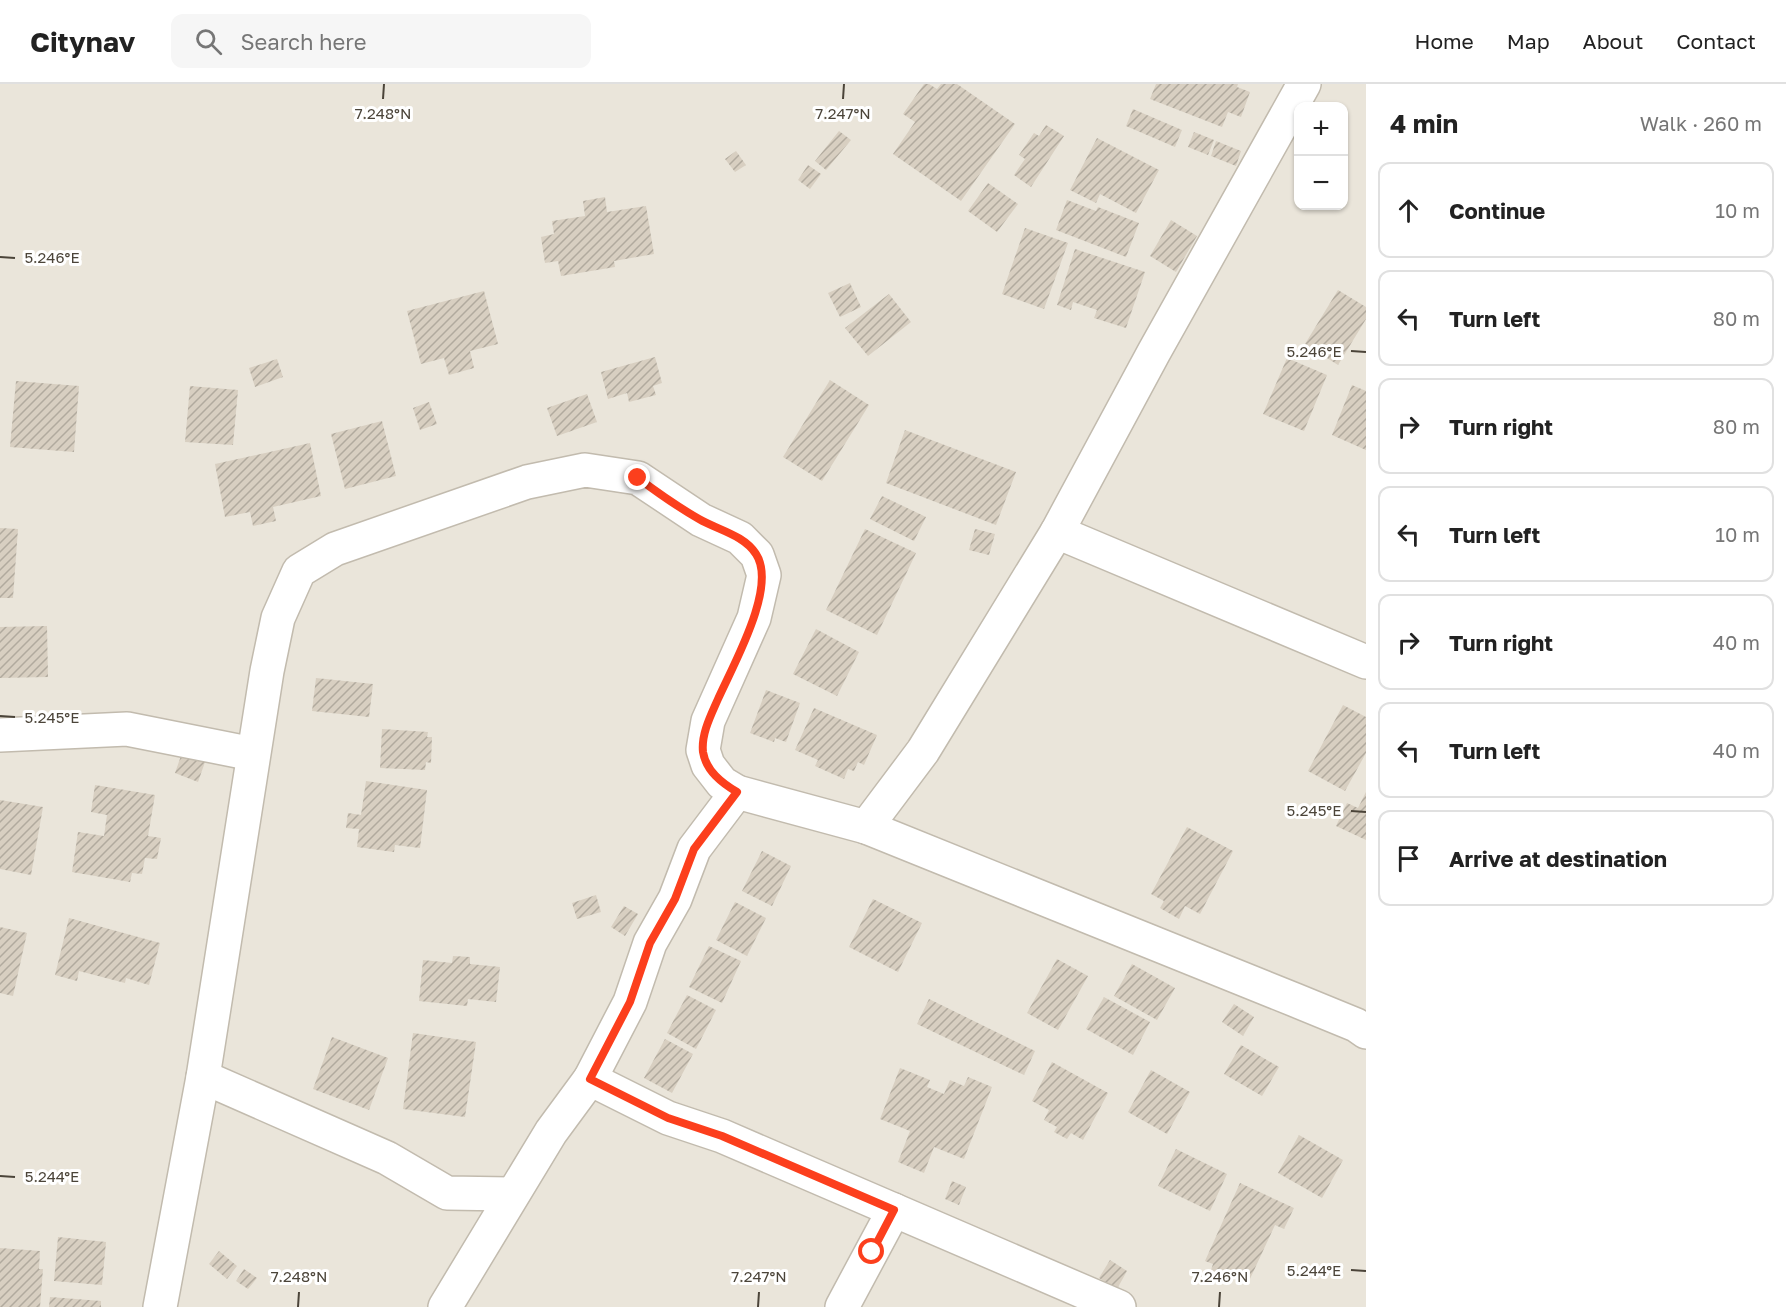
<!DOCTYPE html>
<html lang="en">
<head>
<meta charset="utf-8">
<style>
  :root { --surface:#fff; --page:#f6f6f6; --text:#222; --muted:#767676; --line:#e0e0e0 }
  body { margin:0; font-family:"Golos Text",sans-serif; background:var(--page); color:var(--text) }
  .controls { position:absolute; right:18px; top:18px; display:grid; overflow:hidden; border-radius:12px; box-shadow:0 2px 4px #0004 }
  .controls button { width:54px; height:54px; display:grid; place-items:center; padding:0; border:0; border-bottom:2px solid var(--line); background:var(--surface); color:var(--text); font:30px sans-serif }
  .stop { position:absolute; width:18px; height:18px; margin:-14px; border:4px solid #fc3f1d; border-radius:50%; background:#fff }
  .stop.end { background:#fc3f1d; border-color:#fff; box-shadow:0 2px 6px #0008 }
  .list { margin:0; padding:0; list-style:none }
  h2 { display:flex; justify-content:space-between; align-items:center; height:78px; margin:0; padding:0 24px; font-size:26px }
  h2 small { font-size:20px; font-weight:400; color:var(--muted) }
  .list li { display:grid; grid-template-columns:39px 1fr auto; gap:18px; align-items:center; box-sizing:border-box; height:96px; margin:0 12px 12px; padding:0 12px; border:2px solid var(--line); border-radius:12px }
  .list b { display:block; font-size:22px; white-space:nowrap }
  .list em { font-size:20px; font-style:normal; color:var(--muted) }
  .icon { flex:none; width:33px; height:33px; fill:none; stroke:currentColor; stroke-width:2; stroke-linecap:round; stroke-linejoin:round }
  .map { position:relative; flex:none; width:1366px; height:1223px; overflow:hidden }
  header { display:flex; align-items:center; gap:36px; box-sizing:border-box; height:84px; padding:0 30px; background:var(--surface); border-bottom:2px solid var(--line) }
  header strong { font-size:28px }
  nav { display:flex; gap:33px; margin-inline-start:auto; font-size:21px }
  .search { width:420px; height:54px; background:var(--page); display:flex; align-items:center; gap:15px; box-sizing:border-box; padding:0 21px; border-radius:12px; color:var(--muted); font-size:22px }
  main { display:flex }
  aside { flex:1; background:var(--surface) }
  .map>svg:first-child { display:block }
</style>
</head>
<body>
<header>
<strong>Citynav</strong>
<div class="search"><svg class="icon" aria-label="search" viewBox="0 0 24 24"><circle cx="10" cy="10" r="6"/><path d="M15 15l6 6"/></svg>Search here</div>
<nav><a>Home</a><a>Map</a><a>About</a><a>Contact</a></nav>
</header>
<main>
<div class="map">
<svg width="1366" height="1223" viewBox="0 0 1366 1223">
  <defs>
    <pattern id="building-hatch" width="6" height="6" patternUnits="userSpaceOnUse" patternTransform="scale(1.5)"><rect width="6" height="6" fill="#d8cfc1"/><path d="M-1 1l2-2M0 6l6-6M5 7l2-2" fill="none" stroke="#b1aa9e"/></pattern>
  </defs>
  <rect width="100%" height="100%" fill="#f6f3ec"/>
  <path fill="#eae5da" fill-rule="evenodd" d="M0,0H1366V1223H0ZM1298,22H1344V122H1298Z"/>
  <g fill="url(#building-hatch)">
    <path d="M924,0H929L937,5L941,0H957L1015,40L961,117L893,70L915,38L903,30Z"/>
    <path d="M1156,0H1238L1237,3L1250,8L1241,33L1228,28L1222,43L1150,15Z"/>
    <path d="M1133,25L1182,46L1175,63L1126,42Z"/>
    <path d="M1046,41L1064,52L1031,103L1014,91L1025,75L1019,71L1034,49L1039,52Z"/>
    <path d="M839,47L851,56L826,86L815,77Z"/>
    <path d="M1194,48L1214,56L1208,71L1188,63Z"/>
    <path d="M1097,54L1159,86L1136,129L1100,110L1096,119L1070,106Z"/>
    <path d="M1216,57L1241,67L1236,82L1211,72Z"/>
    <path d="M736,67L746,81L735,88L725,75Z"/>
    <path d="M808,81L821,90L810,105L798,96Z"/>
    <path d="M988,99L1018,120L997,148L968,127Z"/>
    <path d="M605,113L607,128L646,122L654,170L614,177L615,183L561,192L558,177L545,179L541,153L554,150L552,137L585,132L583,117Z"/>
    <path d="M1067,116L1096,127L1098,123L1139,139L1126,173L1056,146Z"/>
    <path d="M1171,136L1197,152L1176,188L1150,172Z"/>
    <path d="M1025,144L1068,159L1044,225L1002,210Z"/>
    <path d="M1075,165L1145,188L1126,244L1094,234L1097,226L1073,218L1071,226L1057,221Z"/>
    <path d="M850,199L861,223L840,233L828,209Z"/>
    <path d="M1338,206L1366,223V235L1338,281L1305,260Z"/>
    <path d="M484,207L498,260L470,267L474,284L449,291L444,274L421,280L407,227Z"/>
    <path d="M889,210L911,238L868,272L845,244Z"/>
    <path d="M655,273L662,299L653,302L656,311L629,318L627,309L608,315L601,288Z"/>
    <path d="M1287,274L1327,291L1304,347L1263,330Z"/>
    <path d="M277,275L283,293L255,303L249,284Z"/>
    <path d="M830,296L869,321L822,397L783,373Z"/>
    <path d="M16,297L79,302L74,368L10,363Z"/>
    <path d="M1352,301L1366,307V366L1332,351Z"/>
    <path d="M190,302L238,306L233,361L185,358Z"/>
    <path d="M587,310L597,338L557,352L547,324Z"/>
    <path d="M429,318L437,340L420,346L413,324Z"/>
    <path d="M382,337L396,392L345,405L331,350Z"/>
    <path d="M905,346L1016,388L996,441L886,399Z"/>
    <path d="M310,359L321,412L273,423L276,437L253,442L250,428L225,433L215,380Z"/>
    <path d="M882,412L926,433L914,457L870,435Z"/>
    <path d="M0,444L18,445L13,514H0Z"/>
    <path d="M865,445L916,469L877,551L826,526Z"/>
    <path d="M975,445L995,450L989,471L969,466Z"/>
    <path d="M47,542L48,593L0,594V543Z"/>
    <path d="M816,545L859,568L837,612L793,590Z"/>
    <path d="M316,594L373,600L369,633L312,627Z"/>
    <path d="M766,606L800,619L786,658L775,654L774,658L750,649Z"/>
    <path d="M1343,621L1366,633V669L1345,707L1308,687Z"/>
    <path d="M814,624L877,651L864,681L858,678L854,687L848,685L844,695L815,682L818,676L795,666Z"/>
    <path d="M382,645L428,648L427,653H432L431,679L426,678L425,686L380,684Z"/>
    <path d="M182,669L205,678L198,698L175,689Z"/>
    <path d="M366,697L427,706L420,764L395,761L394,768L357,763L359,745L346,744L348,729L361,731Z"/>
    <path d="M95,701L155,711L148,752L161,754L157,775L145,774L142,790L132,789L130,798L72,788L78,748L104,752L107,731L91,728Z"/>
    <path d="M1366,708V756L1336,742L1347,719L1358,724Z"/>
    <path d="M0,716L43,723L31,791L0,785Z"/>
    <path d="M1187,743L1233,767L1200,830L1185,822L1179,835L1160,824L1164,817L1151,810Z"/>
    <path d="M762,767L791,782L772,822L742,807Z"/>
    <path d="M596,811L601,828L577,835L572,819Z"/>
    <path d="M873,815L922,839L898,888L849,863Z"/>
    <path d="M735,818L766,834L747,872L716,856Z"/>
    <path d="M624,822L638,830L625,852L611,843Z"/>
    <path d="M69,834L160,859L149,901L126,894L125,899L79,887L77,897L55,891Z"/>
    <path d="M0,843L27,849L13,912L0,909Z"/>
    <path d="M709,862L741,877L722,919L689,903Z"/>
    <path d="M453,872L470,873V880L500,883L496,918L468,915L467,922L419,917L423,876L452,879Z"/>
    <path d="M1057,875L1088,892L1058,946L1027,929Z"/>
    <path d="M1132,880L1175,904L1157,936L1114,912Z"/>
    <path d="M687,911L716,926L696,965L667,949Z"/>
    <path d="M1104,913L1150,938L1133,971L1086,945Z"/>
    <path d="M929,915L1035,967L1024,991L917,940Z"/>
    <path d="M1234,920L1254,933L1243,952L1222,938Z"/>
    <path d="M413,949L476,958L465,1033L403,1025Z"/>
    <path d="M332,953L388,974L369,1026L313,1005Z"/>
    <path d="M665,955L693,970L672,1009L644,994Z"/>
    <path d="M1241,961L1279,983L1262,1012L1224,990Z"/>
    <path d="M1052,978L1108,1009L1083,1056L1071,1049L1067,1055L1054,1048L1057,1043L1044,1036L1049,1026L1032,1017Z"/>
    <path d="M900,984L930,996L927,1003L944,1010L950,996L964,1002L968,993L992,1003L964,1075L934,1063L924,1089L898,1078L910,1047L880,1035Z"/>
    <path d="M1151,986L1190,1008L1167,1050L1128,1028Z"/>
    <path d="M1299,1051L1343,1076L1322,1114L1278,1089Z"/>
    <path d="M1176,1065L1227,1090L1210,1127L1158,1102Z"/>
    <path d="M952,1097L966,1103L959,1121L945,1115Z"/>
    <path d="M1240,1099L1294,1124L1284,1145L1275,1141L1249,1197L1230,1189L1228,1193L1211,1186L1213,1180L1205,1177Z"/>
    <path d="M58,1153L106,1158L102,1201L54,1197Z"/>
    <path d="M0,1164L40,1167L39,1185H43L40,1223H0Z"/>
    <path d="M219,1167L237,1182L227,1195L209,1180Z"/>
    <path d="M1110,1176L1127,1187L1117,1205L1099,1194Z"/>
    <path d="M244,1185L257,1194L248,1205L236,1197Z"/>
    <path d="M50,1213L101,1217V1223H49Z"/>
  </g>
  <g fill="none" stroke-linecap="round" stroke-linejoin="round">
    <g stroke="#c2bbae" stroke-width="36">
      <g id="minor">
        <path d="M1057,448L1366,578"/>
        <path d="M0,651L127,645L253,670"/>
        <path d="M866,743L923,667L1057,448L1154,268L1304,0"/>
        <path d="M203,993L387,1074L447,1109L512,1110"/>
        <path d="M590,995L668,1034L722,1052L1119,1223"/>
        <path d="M160,1223L203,993L267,587L278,534L299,487L335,465L527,398L585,386L638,394L701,436L740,454L757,471L764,491L754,534L708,637L703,666L708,681L722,699L737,708L866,743L1295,916L1356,941L1366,948"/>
        <path d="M445,1223L551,1048L590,995L630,918L650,859L675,815L694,765L737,708"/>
        <path d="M842,1223L894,1126"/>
      </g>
    </g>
    <use href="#minor" stroke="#fff" stroke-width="33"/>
  </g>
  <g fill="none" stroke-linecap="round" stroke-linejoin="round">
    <path stroke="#fc3f1d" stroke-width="8" d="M638,394C658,409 678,423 699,435C718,446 744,451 756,470C778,503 732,583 718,615C711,631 701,650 703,668C706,687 722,699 737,708L694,765L675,815L650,859L630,918L590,995L668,1034L722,1052L894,1126L872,1168"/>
  </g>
  <path fill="none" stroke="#4b4439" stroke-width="2" d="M383,15L384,0M843,15L844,0M0,173L15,174M1351,267L1366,268M0,632L15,633M1351,727L1366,728M0,1092L15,1093M1351,1186L1366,1187M298,1223L299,1208M758,1223L759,1208M1219,1223L1220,1208"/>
  <g font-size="15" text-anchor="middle" fill="#4b4439" stroke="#fff" stroke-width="6" stroke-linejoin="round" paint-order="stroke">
    <text x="383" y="35">7.248°N</text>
    <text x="843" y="35">7.247°N</text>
    <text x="52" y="179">5.246°E</text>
    <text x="1314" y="273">5.246°E</text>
    <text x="52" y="639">5.245°E</text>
    <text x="1314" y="732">5.245°E</text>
    <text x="52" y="1098">5.244°E</text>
    <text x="1314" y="1192">5.244°E</text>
    <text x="299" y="1198">7.248°N</text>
    <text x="759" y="1198">7.247°N</text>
    <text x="1220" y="1198">7.246°N</text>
  </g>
</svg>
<div class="controls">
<button>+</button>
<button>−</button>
</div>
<div class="stop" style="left:872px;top:1168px"></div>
<div class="stop end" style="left:638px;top:394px"></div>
</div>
<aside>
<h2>4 min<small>Walk · 260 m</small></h2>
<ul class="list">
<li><svg class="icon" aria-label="ahead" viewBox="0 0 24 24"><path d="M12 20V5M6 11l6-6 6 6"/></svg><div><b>Continue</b></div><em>10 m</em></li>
<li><svg class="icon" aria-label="left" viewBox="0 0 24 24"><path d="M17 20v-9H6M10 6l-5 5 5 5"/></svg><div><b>Turn left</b></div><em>80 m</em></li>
<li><svg class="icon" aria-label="right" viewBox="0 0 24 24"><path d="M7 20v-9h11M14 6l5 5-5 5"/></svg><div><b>Turn right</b></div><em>80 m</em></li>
<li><svg class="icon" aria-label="left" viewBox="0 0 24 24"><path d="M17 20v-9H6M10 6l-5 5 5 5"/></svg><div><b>Turn left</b></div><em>10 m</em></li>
<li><svg class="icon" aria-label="right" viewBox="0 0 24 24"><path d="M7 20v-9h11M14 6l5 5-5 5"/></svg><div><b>Turn right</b></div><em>40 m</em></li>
<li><svg class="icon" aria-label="left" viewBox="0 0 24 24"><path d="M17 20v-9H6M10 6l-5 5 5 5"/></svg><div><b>Turn left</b></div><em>40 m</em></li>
<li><svg class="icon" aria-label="arrive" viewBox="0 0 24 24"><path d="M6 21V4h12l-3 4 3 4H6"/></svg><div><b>Arrive at destination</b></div></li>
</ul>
</aside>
</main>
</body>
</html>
